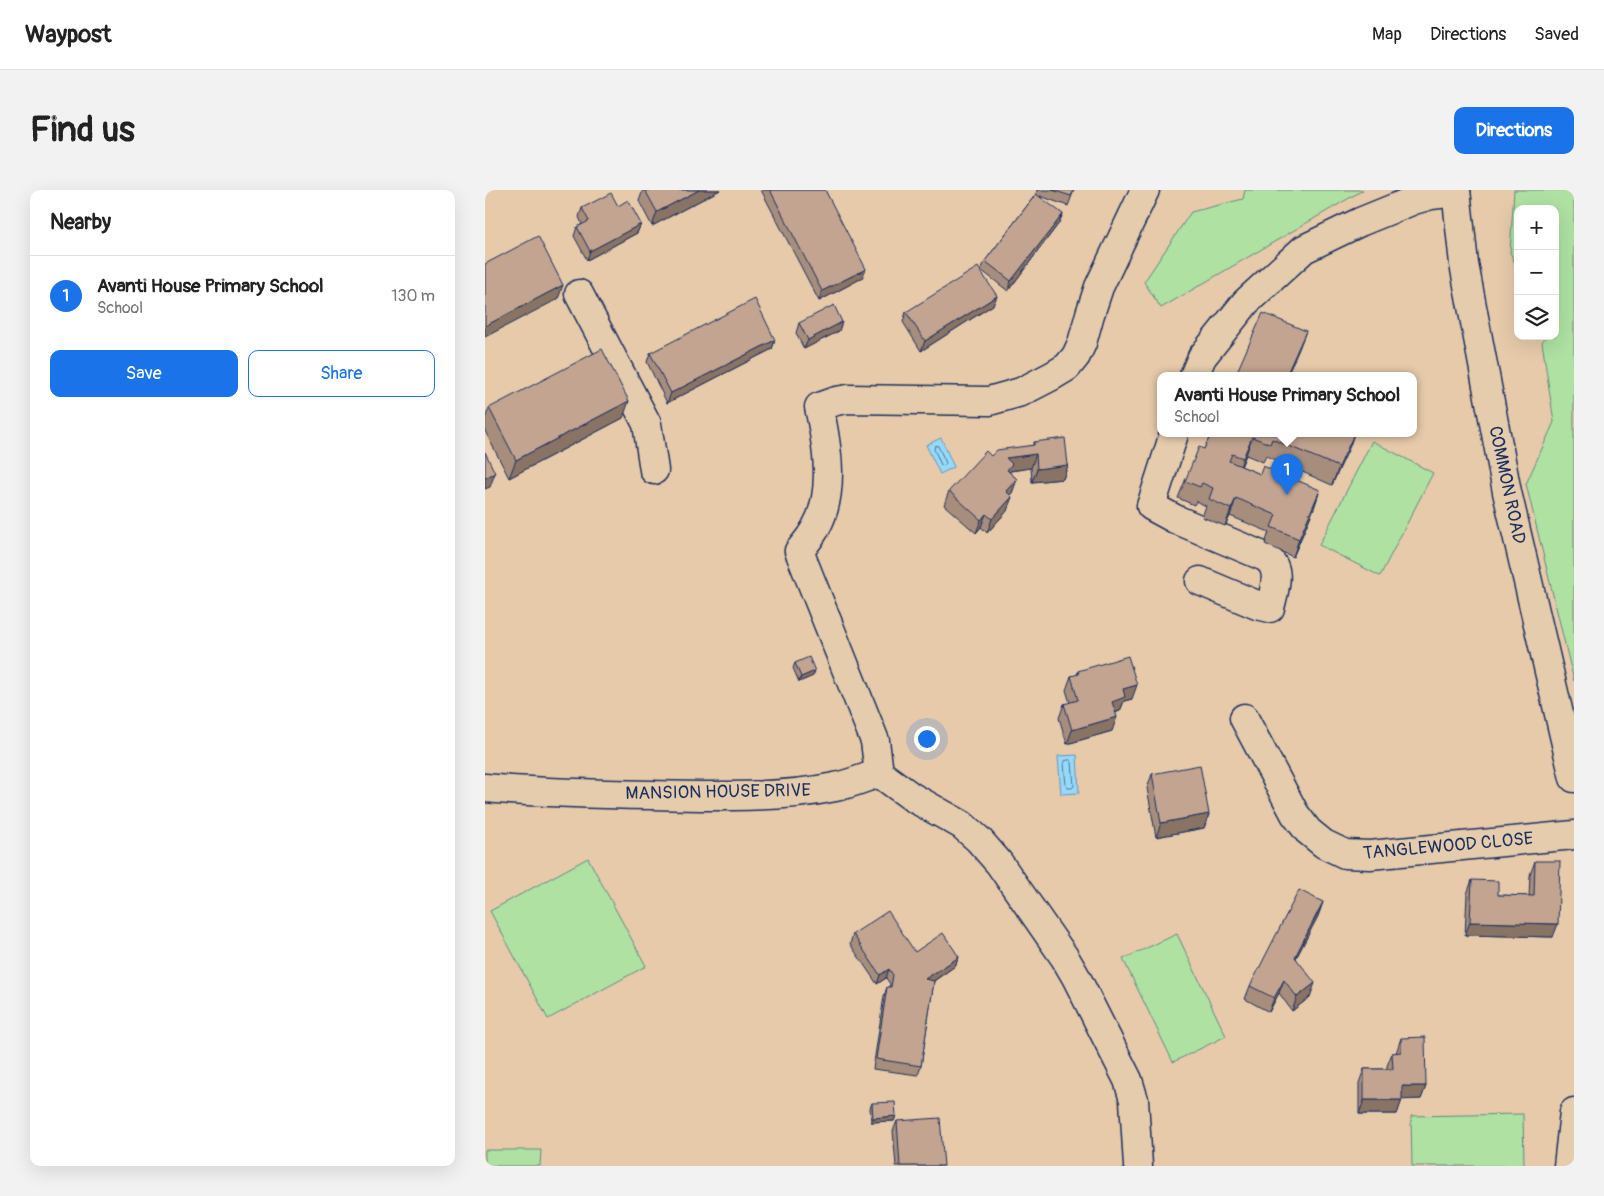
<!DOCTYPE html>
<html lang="en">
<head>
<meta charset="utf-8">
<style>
  :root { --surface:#fff; --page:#f2f2f2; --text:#222; --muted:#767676; --line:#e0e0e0; --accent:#1a73e8 }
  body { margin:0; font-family:Pangolin,sans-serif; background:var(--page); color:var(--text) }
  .controls { position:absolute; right:15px; top:15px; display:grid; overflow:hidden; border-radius:10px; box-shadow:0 5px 20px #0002 }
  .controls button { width:45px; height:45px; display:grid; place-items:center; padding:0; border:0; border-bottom:1px solid var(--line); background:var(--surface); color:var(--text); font:25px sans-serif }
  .you { position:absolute; left:441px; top:548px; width:18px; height:18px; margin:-12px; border:4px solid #fff; border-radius:50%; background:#1a73e8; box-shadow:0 0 0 8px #1a73e833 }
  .badge { display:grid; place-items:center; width:32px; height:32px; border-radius:50%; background:var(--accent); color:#fff; font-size:16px; font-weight:700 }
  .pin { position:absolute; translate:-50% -41px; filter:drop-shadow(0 1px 2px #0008) }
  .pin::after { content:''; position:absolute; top:26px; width:18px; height:15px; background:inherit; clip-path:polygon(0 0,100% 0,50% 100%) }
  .popup { position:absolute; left:672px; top:182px; width:260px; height:65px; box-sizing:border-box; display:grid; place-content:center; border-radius:10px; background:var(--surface); filter:drop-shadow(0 1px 4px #0005); font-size:16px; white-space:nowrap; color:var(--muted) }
  .popup b { font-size:19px; color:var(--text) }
  .popup::after { content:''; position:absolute; left:50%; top:100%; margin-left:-10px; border:10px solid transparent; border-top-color:var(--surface) }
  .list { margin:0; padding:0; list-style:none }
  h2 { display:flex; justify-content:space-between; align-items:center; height:65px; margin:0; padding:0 20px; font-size:21px }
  h2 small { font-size:16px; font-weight:400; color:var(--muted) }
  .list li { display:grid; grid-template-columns:32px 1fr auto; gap:15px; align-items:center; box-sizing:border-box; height:80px; padding:0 20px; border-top:1px solid var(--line) }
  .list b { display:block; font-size:19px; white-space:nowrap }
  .list p { margin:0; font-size:16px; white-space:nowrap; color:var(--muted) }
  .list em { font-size:16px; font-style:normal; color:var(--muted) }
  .actions { display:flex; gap:10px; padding:15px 20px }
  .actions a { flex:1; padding:11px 0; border:1px solid var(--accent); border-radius:10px; text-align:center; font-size:18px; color:var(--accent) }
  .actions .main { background:var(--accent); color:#fff }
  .icon { flex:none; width:28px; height:28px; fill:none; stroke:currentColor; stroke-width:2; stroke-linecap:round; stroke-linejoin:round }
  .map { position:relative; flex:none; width:1089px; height:976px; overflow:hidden; border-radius:10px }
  header { display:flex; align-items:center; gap:30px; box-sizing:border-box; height:70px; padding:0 25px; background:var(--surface); border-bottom:1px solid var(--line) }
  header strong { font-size:24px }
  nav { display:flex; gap:28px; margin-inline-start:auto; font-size:18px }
  .intro { display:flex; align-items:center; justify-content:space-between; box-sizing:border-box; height:120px; padding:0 30px }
  h1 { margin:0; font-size:35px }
  .button { padding:12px 22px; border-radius:10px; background:var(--accent); color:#fff; font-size:18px; font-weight:700 }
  main { display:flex; gap:30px; padding:0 30px }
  aside { flex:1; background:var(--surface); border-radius:10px; box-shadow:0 5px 20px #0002 }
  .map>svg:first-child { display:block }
</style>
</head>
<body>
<header>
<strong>Waypost</strong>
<nav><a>Map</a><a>Directions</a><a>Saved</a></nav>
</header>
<div class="intro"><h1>Find us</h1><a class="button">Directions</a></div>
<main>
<aside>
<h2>Nearby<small></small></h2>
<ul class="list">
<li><span class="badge">1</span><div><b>Avanti House Primary School</b><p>School</p></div><em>130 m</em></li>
</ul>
<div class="actions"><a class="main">Save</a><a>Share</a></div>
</aside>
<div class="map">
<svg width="1089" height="976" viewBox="0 0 1089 976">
  <rect width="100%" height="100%" fill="#e6caaa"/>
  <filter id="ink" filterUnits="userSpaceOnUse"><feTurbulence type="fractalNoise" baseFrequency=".02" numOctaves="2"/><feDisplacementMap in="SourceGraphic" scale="10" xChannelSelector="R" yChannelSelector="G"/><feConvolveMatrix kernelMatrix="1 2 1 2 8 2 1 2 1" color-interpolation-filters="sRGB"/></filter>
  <g filter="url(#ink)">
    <g fill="#aee1a2" stroke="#648880">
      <path d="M760,0H878L676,118L659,92L706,22L758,9Z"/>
      <path d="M1029,0H1089V491L1041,294L1069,232L1057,152L1061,146H1070V19H1033V81L1025,62Z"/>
      <path d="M887,251L948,283L895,386L834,355Z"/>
      <path d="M103,668L161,776L63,829L5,721Z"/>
      <path d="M692,744L741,846L688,872L638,769Z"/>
      <path d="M1038,924L1039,976H927L926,926Z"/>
      <path d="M0,960H56L55,976H0Z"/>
    </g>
    <g fill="#96d9f8" stroke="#6595ba">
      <path d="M456,248L469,277L455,284L441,255Z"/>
      <path d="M592,565L594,603L576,604L573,566Z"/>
    </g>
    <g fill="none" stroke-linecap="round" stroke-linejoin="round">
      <g stroke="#4c739c" stroke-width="1">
        <path d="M453,256L461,273L459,276L456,275L449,259L450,256Z"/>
        <path d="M585,570L587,572L589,596L587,598H583L581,596L579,573L580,571Z"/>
      </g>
      <g stroke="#1b2f5e" stroke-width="31">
        <g id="minor">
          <path d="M94,104L162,234L169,280"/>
          <path d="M709,186L717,167L761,112L819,59L875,32L929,10L946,5L971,2"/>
          <path d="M689,244L666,316L690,329L780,367C798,378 789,400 785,418L772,415L715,391"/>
          <path d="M759,528L810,624L823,641L839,654L860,664L885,665L1089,645"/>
          <path d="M394,583L390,551L314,361C320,354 326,347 330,339C351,304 342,254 334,217L351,211L363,209L504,211L536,202L567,186L582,177L591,166L597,153L605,124L614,97L660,0"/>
          <path d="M0,598C56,603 111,604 167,605C226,606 293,609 350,597C365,594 379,588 394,583L427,607L477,635L494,650L514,673L580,768L591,787L643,890L649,910L653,976"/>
        </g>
      </g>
      <g stroke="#1b2f5e" stroke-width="31">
        <g id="major">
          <path d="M971,0L979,74L1022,302L1089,588"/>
          <path d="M1083,976L1089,922"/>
        </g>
      </g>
      <use href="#minor" stroke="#e5ccad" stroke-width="28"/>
      <use href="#major" stroke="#e5ccad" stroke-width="28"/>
    </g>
    <g fill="#a78d7c" stroke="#1b2f5e">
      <path d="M158,0H235L167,36L154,11Z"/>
      <path d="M276,0H340L377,88L334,111Z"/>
      <path d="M552,0H589L583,16L555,6L574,33L523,101L496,80L500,71L551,4Z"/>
      <path d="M133,16L156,34L152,43L102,70L89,46L92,37L97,34L94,27L97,18Z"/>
      <path d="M512,106L508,115L436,161L418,132L421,122Z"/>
      <path d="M314,133L354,141L319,159L311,143Z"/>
      <path d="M290,150L287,159L182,213L162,172L165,163Z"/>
      <path d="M4,218L138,228L24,288L0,241V229Z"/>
      <path d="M726,244H869L847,295L781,266L778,272L761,265L756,276L775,284L835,300L829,318L808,367L780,354L784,342L745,326L740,336L717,327L721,316L711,311L709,315L693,308L700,291L719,259Z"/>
      <path d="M549,252L583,275L578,289L547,292L546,278L525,281L524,282L532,289L527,303L525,305L522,321L502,343L496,337L491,343L459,315L464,301L506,266L548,255Z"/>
      <path d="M310,473L328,486L314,492L308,478Z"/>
      <path d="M593,481L647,509L639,511L635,521L630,523L627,541L582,554L574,528L579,514L585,513L581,500L586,486L592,485Z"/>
      <path d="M667,584L724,624L719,638L671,647L662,598Z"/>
      <path d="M1050,671L1068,747L980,745L982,704L987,690L1013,705L1044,706L1045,685Z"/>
      <path d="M838,712L833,726L811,768L825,807L807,821L794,803L784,822L760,809L765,796Z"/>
      <path d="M368,744L430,762L474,767L470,776L449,791L436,876L433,885L388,879L399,806L402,797H404L405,794L401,788L392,794L365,754Z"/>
      <path d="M916,848L941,896L936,909H917L912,924H874V893L879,879H902V876L907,863H911Z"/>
      <path d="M387,913L411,926L409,931L386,932L385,918Z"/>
      <path d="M412,931L459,976H411L408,941Z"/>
    </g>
    <g fill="#887365" stroke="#1b2f5e">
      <path d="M214,0H235L167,36L172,22Z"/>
      <path d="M578,24L574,33L523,101L526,91Z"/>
      <path d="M156,34L152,43L102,70L105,61Z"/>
      <path d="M381,79L377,88L334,111L337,101Z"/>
      <path d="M78,95L73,109L0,147V136Z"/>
      <path d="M512,106L508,115L436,161L440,151Z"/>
      <path d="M357,132L354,141L319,159L323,150Z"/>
      <path d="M821,141L814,159L802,186H801Z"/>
      <path d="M290,150L287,159L182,213L186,203Z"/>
      <path d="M144,211L138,228L24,288L31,270Z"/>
      <path d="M869,244L865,256L847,295L854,277Z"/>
      <path d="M767,247L761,265L752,286L758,268Z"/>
      <path d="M551,264L546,278L525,281L522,288L521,268Z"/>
      <path d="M583,275L578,289L547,292L552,279Z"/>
      <path d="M10,283L5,297L0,299V288Z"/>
      <path d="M532,289L527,303L516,315L521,301Z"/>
      <path d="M835,300L829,318L808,367L814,349Z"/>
      <path d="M527,307L522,321L502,343L507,329Z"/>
      <path d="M751,308L745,326L740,336L746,319Z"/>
      <path d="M501,324L496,337L491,343L496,330Z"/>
      <path d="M330,481L328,486L314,492L316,487Z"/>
      <path d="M652,495L647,509L639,511L635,521L622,525L627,512L638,499Z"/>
      <path d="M632,527L627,541L582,554L587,540Z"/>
      <path d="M724,624L719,638L671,647L676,633Z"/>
      <path d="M838,712L833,726L805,780L810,767Z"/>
      <path d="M985,732L1073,734L1068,747L980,745Z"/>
      <path d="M474,767L470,776L437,799L440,789Z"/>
      <path d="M404,779L401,788L392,794L395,785Z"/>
      <path d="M799,790L794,803L784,822L789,808Z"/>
      <path d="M830,793L825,807L807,821L812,807Z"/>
      <path d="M917,896H941L936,909L912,910Z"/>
      <path d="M879,910H917L912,924H874Z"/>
      <path d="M411,926L409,931L386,932L388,928Z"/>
    </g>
    <g fill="#c2a490" stroke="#1b2f5e">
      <path d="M160,0H214L172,22Z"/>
      <path d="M285,0H340L381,79L337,101Z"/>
      <path d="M567,0H589L586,6Z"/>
      <path d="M126,3L133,16L143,10L156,34L105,61L92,37L104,31L97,18Z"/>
      <path d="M551,4L578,24L526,91L500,71Z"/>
      <path d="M53,46L78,95L0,136V74Z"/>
      <path d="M493,77L512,106L440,151L421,122Z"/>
      <path d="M270,109L290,150L186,203L165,163Z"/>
      <path d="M349,115L357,132L323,150L314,133Z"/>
      <path d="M778,123L821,141L801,186H750Z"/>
      <path d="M117,159L144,211L31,270L4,218Z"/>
      <path d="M726,244H869L854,277L787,249L785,254L767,247L758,268L747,264L744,271L775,284L778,276L835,300L814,349L786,337L791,325L751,308L746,319L724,309L728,298L717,293L715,297L700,291L714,257L719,259Z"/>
      <path d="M580,248L583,275L552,279L551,264L521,268L527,274L522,280L532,289L521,301L527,307L507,329L501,324L496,330L464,301L501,261L506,266L512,260L549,255V252Z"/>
      <path d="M0,262L10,283L0,288Z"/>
      <path d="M643,466L652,495L638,499L640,507L627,512L632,527L587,540L579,514L593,510L586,486L594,484L593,481Z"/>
      <path d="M324,467L330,481L316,487L310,473Z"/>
      <path d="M715,575L724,624L676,633L667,584Z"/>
      <path d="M1050,671H1075L1073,734L985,732L987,690L1013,691V705L1049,706Z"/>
      <path d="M814,700L838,712L810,767L830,793L812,807L799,790L789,808L765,796Z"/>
      <path d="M403,721L430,762L458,743L474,767L440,789L449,791L436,876L391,869L402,797H406L408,785L404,779L395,785L368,744Z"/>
      <path d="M940,847L941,896H917V910H879V879H908L907,863L916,862V848Z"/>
      <path d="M410,912L411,926L388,928L387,913Z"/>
      <path d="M455,928L459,976H415L412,931Z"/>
    </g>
  </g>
  <g text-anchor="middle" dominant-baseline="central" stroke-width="5" stroke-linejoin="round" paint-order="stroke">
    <g font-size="18" fill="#1b2f5e" stroke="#e5ccad">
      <text transform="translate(1022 295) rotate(78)">COMMON ROAD</text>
      <text transform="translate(233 602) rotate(-1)">MANSION HOUSE DRIVE</text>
      <text transform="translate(963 656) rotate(-5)">TANGLEWOOD CLOSE</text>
    </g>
  </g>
</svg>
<div class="controls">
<button>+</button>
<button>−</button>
<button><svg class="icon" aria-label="layers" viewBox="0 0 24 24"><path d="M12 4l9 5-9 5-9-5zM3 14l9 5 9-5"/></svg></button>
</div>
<div class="you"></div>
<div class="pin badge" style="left:802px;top:305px">1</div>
<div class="popup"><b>Avanti House Primary School</b>School</div>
</div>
</main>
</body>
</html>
